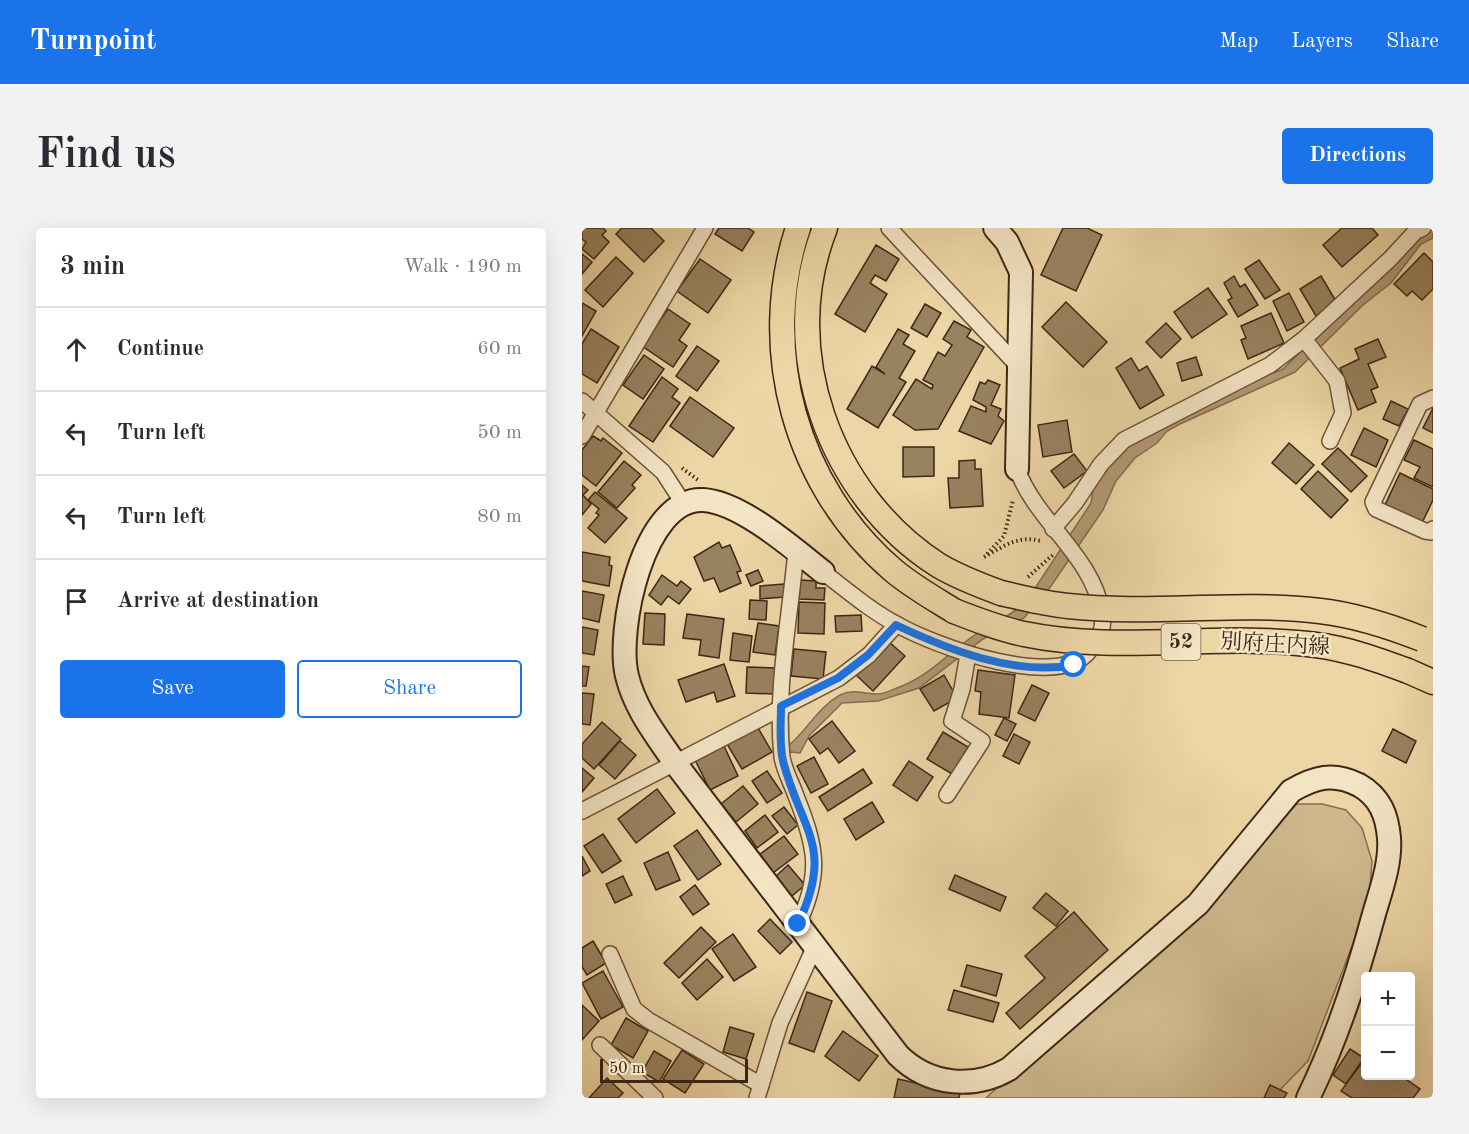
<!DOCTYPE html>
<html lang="en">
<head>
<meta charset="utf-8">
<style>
  :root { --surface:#fff; --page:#f2f2f3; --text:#2b2b33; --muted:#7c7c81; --line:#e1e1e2; --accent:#1a73e8 }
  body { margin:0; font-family:"Old Standard TT","Noto Serif JP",serif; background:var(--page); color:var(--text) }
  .controls { position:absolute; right:18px; bottom:18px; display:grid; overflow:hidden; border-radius:6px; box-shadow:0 6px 24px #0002 }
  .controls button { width:54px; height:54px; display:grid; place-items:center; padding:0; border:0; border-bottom:2px solid var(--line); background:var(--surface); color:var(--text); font:30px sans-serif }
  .scale { position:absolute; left:18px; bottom:15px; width:148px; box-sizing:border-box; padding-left:6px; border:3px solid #3e2716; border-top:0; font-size:16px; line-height:21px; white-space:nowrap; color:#3e2716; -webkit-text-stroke:4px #f3e4c4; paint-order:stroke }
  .stop { position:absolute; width:18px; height:18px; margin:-14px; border:4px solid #1a73e8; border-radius:50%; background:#fff }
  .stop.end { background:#1a73e8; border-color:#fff; box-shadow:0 2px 6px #0008 }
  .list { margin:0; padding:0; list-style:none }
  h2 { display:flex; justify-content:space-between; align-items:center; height:78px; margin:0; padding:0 24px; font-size:26px }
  h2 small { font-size:20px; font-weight:400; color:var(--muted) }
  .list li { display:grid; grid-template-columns:39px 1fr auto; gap:18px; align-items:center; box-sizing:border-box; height:84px; padding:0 24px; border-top:2px solid var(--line) }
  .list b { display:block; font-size:22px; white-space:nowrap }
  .list em { font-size:20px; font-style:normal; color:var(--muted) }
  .actions { display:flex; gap:12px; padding:18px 24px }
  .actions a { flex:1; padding:14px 0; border:2px solid var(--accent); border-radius:6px; text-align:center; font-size:21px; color:var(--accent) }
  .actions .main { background:var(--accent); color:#fff }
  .icon { flex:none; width:33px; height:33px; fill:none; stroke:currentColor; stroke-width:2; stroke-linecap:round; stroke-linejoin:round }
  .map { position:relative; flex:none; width:851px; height:870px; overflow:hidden; border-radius:6px }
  header { display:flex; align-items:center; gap:36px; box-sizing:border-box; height:84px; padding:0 30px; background:var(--accent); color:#fff }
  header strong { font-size:28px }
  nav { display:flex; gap:33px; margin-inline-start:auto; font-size:21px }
  .intro { display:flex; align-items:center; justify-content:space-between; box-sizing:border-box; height:144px; padding:0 36px }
  h1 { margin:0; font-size:42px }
  .button { padding:15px 27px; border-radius:6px; background:var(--accent); color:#fff; font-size:21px; font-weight:700 }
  main { display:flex; gap:36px; padding:0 36px }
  aside { flex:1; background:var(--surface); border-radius:6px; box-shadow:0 6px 24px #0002 }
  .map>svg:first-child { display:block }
</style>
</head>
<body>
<header>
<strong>Turnpoint</strong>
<nav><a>Map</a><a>Layers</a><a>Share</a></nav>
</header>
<div class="intro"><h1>Find us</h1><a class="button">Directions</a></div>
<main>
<aside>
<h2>3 min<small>Walk · 190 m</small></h2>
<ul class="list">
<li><svg class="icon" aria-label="ahead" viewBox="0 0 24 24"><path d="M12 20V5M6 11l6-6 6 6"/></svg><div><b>Continue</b></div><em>60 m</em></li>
<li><svg class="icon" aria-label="left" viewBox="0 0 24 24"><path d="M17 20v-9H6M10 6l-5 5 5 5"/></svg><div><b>Turn left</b></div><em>50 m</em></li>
<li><svg class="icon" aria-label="left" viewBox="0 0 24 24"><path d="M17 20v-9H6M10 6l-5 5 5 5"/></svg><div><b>Turn left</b></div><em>80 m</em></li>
<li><svg class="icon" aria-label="arrive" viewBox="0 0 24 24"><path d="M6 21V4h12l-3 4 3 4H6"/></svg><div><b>Arrive at destination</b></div></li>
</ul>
<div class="actions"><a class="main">Save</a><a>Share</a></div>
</aside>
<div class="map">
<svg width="851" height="870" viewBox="0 0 851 870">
  <rect width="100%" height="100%" fill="#edd6a5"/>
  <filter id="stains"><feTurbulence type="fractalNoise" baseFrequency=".00333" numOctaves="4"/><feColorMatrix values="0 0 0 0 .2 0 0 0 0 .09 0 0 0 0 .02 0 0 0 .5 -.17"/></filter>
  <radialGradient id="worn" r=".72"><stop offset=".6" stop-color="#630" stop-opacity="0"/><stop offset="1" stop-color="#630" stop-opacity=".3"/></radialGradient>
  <path fill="#cfb88d" stroke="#867052" stroke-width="1.5" d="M715,576H740L764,582L780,600L790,633L787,674L726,833L690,870H404Z"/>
  <path fill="#b29a74" stroke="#846c4e" stroke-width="1.5" d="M851,1V10L839,16L809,55L781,77L713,144L598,196L585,203L575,215L553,230L534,253L521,282L469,358L442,390L401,411L337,460L296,473L260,475L227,508L218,525L208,524L206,518C225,503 235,480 258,467C272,460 284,467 298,466C303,465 310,462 315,460C348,448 366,425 394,406C411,395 429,388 444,374L509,275L511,261L522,243L545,217L659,158L701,141L821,24Z"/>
  <g fill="#998260" stroke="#3e2716" stroke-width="1.5">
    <path d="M0,0H21L24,3L20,7L27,14L12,31L0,21L4,14L0,11Z"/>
    <path d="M40,0H69L82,13L62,34L34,6Z"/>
    <path d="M137,0H166L172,4L160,23L133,6Z"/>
    <path d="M481,0H505L520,7L494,63L459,47Z"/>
    <path d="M760,0H790L796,7L760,39L741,17Z"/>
    <path d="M294,17L317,31L304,53L293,47L288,55L305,66L283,104L253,86Z"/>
    <path d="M842,25L851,34V61L840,72L830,63L825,68L812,56Z"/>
    <path d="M0,26L10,34L0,46Z"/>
    <path d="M34,29L51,45L21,79L3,62Z"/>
    <path d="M118,31L149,52L126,85L95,63Z"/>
    <path d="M677,32L698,62L683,71L663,41Z"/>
    <path d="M652,48L658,59L663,56L676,77L656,89L646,72L650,70L642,55Z"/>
    <path d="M739,48L755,75L734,88L718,61Z"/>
    <path d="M626,60L645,86L610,110L592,84Z"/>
    <path d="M707,65L722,94L705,103L691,73Z"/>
    <path d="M484,74L525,114L501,139L460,99Z"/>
    <path d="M0,75L14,83L0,108Z"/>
    <path d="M343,76L359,85L345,109L329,100Z"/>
    <path d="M86,81L108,96L97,112L105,118L91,139L60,118Z"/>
    <path d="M689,85L702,115L666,131L659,112L664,110L659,98Z"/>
    <path d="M372,93L389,102L385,109L402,119L356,201L333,202L311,187L334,151L350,161L351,157L341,152L356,124L363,128L370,117L361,111Z"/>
    <path d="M584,95L599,111L579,130L564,114Z"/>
    <path d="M9,101L37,119L15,155L0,146V116Z"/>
    <path d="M316,101L327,107L321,116L333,123L317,150L324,154L296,200L265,181L290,138L303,146L294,139Z"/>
    <path d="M796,111L804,129L786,136L796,159L789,162L794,174L776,182L758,140L777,131L773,121Z"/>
    <path d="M115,118L137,133L115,163L94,148Z"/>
    <path d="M62,127L82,141L61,171L41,157Z"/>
    <path d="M614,129L620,147L600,153L595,135Z"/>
    <path d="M549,130L557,143L565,138L582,167L558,181L534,140Z"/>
    <path d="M80,149L96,161L90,169L98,175L71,214L47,198Z"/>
    <path d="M406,152L418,157L409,177L419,181L416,188L422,193L409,216L377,203L389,178L404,184V179L391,172L398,154L403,156Z"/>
    <path d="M108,169L152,200L131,229L88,198Z"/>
    <path d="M809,173L826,181L817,198L801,191Z"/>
    <path d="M851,180V205L841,200Z"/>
    <path d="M485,192L490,224L461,229L456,197Z"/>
    <path d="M782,200L806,212L794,239L769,227Z"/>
    <path d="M11,208L19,213L21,210L40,225L14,258L0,247V222Z"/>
    <path d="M832,212L851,221V259L832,250L838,239L822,232Z"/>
    <path d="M707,215L732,237L714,256L690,235Z"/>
    <path d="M321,219H352V248L321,249Z"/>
    <path d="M756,220L785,248L769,264L740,236Z"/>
    <path d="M492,226L505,243L482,260L469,243Z"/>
    <path d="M393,232V241H399L401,278L368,280L366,250H377V233Z"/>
    <path d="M42,233L59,247L50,257L53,260L35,280L16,264Z"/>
    <path d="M736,243L766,272L749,290L719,261Z"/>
    <path d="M818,245L851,261V272L840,295L803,277Z"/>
    <path d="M0,257L6,262L1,267L9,276L0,287Z"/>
    <path d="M13,264L45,290L23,315L6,300L17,287L14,285L17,281L6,272Z"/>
    <path d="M137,314L140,320L148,317L159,343L155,344L159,355L138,364L132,350L122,353L112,329Z"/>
    <path d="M0,324L28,329L27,337L30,338L27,358L0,353Z"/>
    <path d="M176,342L181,353L169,358L164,347Z"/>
    <path d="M80,347L95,358L99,353L109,361L97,376L86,368L79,377L67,367Z"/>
    <path d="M219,352L234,353V360H243L242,372L217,371Z"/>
    <path d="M202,356L203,369L178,371V358Z"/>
    <path d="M0,363L22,367L17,394L0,390Z"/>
    <path d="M168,372L185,373L184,392L167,391Z"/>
    <path d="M217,374L243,375L242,406L216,405Z"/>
    <path d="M63,385L83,386L82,417L61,416Z"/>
    <path d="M105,386L142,391L137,430L117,427L119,412L101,410Z"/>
    <path d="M279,387L280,403L254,404L253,388Z"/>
    <path d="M176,395L197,398L193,427L171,424Z"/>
    <path d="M0,399L16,402L12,427L0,425Z"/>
    <path d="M151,405L170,408L167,434L148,432Z"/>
    <path d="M306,413L323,428L291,463L274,447Z"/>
    <path d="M212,421L244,424L241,451L209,448Z"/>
    <path d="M142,436L153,468L135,474L132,464L104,474L96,452Z"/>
    <path d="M0,438L7,439L4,458H0Z"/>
    <path d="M165,439L193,440L192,466L164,465Z"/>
    <path d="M396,442L433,447L427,490L397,486L399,464L393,463Z"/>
    <path d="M362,447L375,470L352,483L338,461Z"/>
    <path d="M450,457L467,465L453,493L436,485Z"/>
    <path d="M0,465L12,466L8,497L0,496Z"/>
    <path d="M422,490L434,496L425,513L413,507Z"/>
    <path d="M250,493L273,523L257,535L246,520L238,526L227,511Z"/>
    <path d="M20,494L39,511L12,541L0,530V516Z"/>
    <path d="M175,498L190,524L160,541L145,516Z"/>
    <path d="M811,501L834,513L824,535L800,523Z"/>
    <path d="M361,504L386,519L370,546L345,531Z"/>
    <path d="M432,506L448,514L437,536L421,528Z"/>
    <path d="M38,513L54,527L33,551L17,537Z"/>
    <path d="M142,518L156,548L128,562L113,532Z"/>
    <path d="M232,529L246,556L229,565L215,538Z"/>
    <path d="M327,533L351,549L335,573L311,557Z"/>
    <path d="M0,540L12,550L0,564Z"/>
    <path d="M281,541L290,555L246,583L237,569Z"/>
    <path d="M185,543L200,565L185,575L170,553Z"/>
    <path d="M161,558L176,576L154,594L139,576Z"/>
    <path d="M75,561L93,585L54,615L36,591Z"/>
    <path d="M290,574L302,594L274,612L262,591Z"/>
    <path d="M202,579L216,597L205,606L190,588Z"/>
    <path d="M183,587L196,604L175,620L163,603Z"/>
    <path d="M115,602L139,636L116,652L92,618Z"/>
    <path d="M21,606L39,633L20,645L2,618Z"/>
    <path d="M202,608L216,626L191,645L177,627Z"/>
    <path d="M86,624L98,652L74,662L62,635Z"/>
    <path d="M0,628L8,643L0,648Z"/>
    <path d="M206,637L223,657L210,668L193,649Z"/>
    <path d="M373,647L424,669L418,683L367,661Z"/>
    <path d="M41,648L50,667L33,675L24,656Z"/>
    <path d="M113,657L127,676L111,687L98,669Z"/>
    <path d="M464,665L486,683L474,698L451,680Z"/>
    <path d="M492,684L526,722L438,801L424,785L463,750L443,728Z"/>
    <path d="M188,691L210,714L198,726L176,703Z"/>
    <path d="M119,699L134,714L97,750L82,735Z"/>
    <path d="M151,706L174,739L152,753L130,721Z"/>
    <path d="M11,713L24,735L5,747L0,739V720Z"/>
    <path d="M125,731L141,749L115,772L100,755Z"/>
    <path d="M385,737L420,746L414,768L379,758Z"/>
    <path d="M21,743L41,779L19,791L0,755Z"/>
    <path d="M372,762L417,775L411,794L366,782Z"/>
    <path d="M225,764L250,773L232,824L207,815Z"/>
    <path d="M0,777L17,793L0,812Z"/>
    <path d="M44,790L66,803L51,830L29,817Z"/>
    <path d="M148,799L172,806L164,831L141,824Z"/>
    <path d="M261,803L296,828L277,853L243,828Z"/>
    <path d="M768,821L782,830L764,856L751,847Z"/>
    <path d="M100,822L122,836L103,865L81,851Z"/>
    <path d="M72,823L89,833L77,854L60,844Z"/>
    <path d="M784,829V848H819L838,861L831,870H770L759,863Z"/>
    <path d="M25,850L41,865L36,870H7Z"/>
    <path d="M316,851L378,865L377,870H312Z"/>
    <path d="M688,857L705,865L702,870H682Z"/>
  </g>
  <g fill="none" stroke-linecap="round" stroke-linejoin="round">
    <g stroke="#6a533a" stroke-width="18">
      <g id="street">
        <path d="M307,0L437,139"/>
        <path d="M722,111L755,153L761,185L748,213"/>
        <path d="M851,170L838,176L791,274L794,281L843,303L850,304L851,301"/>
        <path d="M0,173L81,244L101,275"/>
        <path d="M0,208L123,0"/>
        <path d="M471,301L493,275L519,236L542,212L688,137L722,111L808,31L834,3L841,0"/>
        <path d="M214,323C208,390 193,462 200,529C202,542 210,556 214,568C234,618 240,646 216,696"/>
        <path d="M241,344C266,363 289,383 316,397C353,418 478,464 508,422C517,410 523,400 520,385C511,328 455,295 435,241"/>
        <path d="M365,567L400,513L370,493L380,461L386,426"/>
        <path d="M0,583L257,450L287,427L314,397"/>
        <path d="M28,726L52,781L66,792L179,857"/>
        <path d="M18,817L73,870"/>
        <path d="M175,870L198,795L233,718"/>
      </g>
    </g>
    <g stroke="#3e2716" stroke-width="26">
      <g id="secondary">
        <path d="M413,0L425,14L439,44L435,241"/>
        <path d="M241,344C213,322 159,274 121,272C61,269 34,403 45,448C53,481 74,507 93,535L316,827C346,857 391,862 427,841L616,676L709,563C733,549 751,544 777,557C798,569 805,587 807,610C809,635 799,662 792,686C775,749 755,811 726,870"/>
      </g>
    </g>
    <g stroke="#3e2716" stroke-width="27">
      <g id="primary">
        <path d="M216,0C176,121 213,259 312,343C330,358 351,370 372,383"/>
        <path d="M243,0C195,122 247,267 356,337C376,349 397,357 419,365"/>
        <path d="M826,443L851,454"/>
      </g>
    </g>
    <g stroke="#3e2716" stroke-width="4" stroke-dasharray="1.5 3" stroke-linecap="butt">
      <path d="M100,240L116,252"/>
      <path d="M405,326L422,308L431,272"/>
      <path d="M402,329C422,318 436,307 459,313"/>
      <path d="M446,349L472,326"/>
    </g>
    <use href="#street" stroke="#f3e4c4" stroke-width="15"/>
    <use href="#secondary" stroke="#f3e4c4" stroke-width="22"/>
    <use href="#primary" stroke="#edd6a5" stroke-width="24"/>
    <g stroke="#3e2716" stroke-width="27" stroke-linecap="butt">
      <g id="primary-bridge">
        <path d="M419,365C441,370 463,376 486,378C570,387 655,373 738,383C774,387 807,398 840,411"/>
        <path d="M372,383C395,392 418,401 442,406C538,426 637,404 734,417C766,421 796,432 826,443"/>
      </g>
    </g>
    <use href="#primary-bridge" stroke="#edd6a5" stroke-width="24"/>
  </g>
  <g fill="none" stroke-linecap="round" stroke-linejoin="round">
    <path stroke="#1a73e8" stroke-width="8" d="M216,696C253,618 219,603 201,533C197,517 199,495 199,478L256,450L286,427L314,397C367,422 433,448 492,437"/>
  </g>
  <g text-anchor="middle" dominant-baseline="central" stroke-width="5" stroke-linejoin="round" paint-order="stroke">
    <rect fill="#f3e4c4" stroke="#74604a" stroke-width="1.5" x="579.5" y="396" width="39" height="36" rx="4.5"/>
    <g font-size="21" font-weight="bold" fill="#3e2716">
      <text x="599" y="414">52</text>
    </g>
    <g font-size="22" fill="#3e2716" stroke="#f3e4c4">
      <text transform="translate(693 417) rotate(3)">別府庄内線</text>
    </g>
  </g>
  <rect width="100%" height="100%" filter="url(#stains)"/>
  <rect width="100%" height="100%" fill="url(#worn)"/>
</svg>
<div class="controls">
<button>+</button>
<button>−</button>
</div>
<div class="scale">50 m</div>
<div class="stop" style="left:492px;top:437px"></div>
<div class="stop end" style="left:216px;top:696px"></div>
</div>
</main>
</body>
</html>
